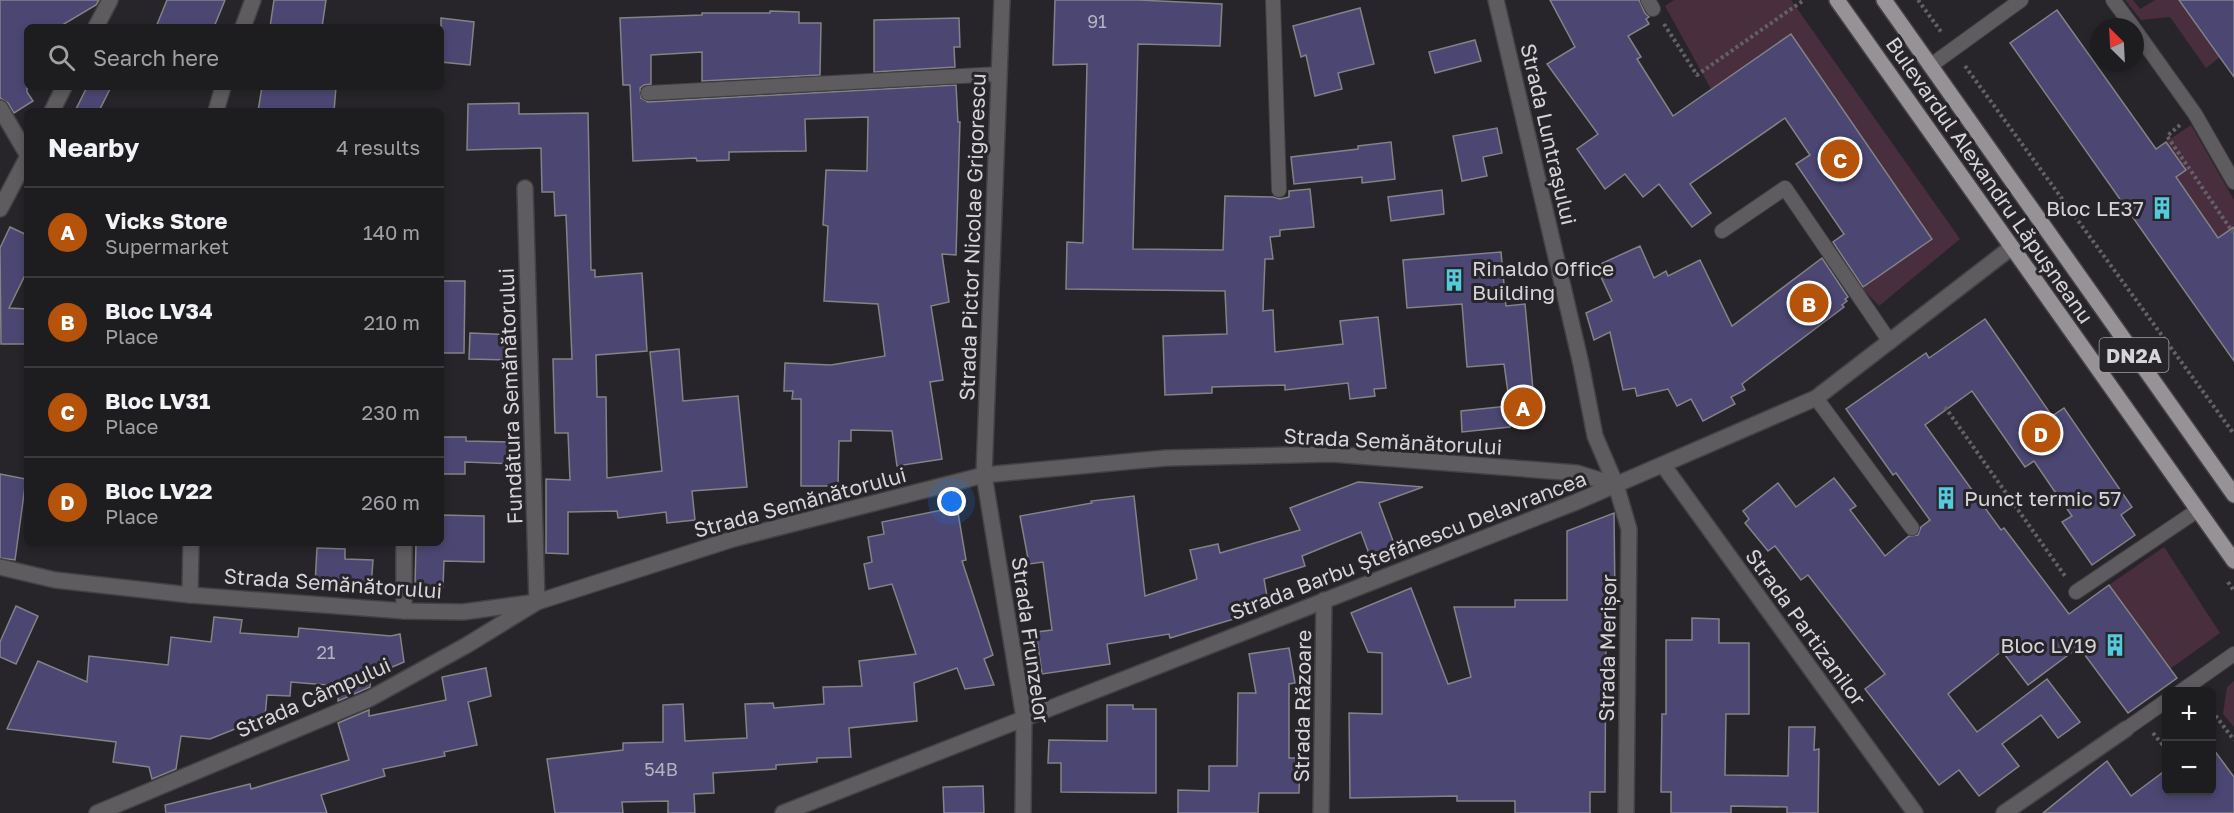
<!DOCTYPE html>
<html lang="en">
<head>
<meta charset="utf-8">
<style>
  :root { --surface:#1d1c1f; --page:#2a292c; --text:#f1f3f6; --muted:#a0a1a4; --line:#3b3a3d; --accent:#b45309 }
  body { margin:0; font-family:"Golos Text",sans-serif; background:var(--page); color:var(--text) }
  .controls { position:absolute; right:18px; bottom:18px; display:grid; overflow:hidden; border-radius:9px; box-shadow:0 3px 9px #0003 }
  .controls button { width:54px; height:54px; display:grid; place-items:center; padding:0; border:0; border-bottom:2px solid var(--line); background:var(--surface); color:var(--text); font:30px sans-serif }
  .compass { position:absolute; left:2090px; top:18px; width:54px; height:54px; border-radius:50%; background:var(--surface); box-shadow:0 3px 9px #0003; rotate:336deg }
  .you { position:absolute; left:952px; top:502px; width:21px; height:21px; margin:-15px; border:4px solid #fff; border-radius:50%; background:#1a73e8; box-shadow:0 0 0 9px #1a73e833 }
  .badge { display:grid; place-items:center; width:39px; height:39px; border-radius:50%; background:var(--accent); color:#fff; font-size:20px; font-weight:700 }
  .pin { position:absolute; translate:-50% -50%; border:3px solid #fff; box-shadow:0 2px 6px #0006 }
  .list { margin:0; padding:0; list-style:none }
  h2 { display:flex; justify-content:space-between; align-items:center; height:78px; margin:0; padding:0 24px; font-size:26px }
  h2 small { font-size:20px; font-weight:400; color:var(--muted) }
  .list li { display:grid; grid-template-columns:39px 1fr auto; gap:18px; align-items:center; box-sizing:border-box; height:90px; padding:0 24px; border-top:2px solid var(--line) }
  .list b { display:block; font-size:22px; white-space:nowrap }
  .list p { margin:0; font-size:20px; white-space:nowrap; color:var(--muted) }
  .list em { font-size:20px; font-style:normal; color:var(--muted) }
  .icon { flex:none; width:33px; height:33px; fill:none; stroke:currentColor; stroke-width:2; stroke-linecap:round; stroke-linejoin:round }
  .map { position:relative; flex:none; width:2234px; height:813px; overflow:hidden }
  .search { position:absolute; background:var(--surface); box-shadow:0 3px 9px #0003; left:24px; top:24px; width:420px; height:66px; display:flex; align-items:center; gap:15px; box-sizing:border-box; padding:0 21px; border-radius:9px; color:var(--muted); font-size:22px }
  .panel { position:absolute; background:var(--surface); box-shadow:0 3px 9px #0003; left:24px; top:108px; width:420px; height:438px; border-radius:9px }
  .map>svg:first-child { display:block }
</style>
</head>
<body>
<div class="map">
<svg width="2234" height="813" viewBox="0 0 2234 813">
  <rect width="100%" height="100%" fill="#272529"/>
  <g fill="#492e3d">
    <path d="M1674,0H1791L1960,239L1879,306L1862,288L1932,239L1792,35L1711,89L1665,6Z"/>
    <path d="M2125,0H2133L2140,9L2155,0H2179L2220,57L2206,68L2170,17L2141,20Z"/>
    <path d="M2191,125L2234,200V228L2218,239L2176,177L2185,169L2166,142Z"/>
    <path d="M2164,547L2220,633L2170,669L2109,585Z"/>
    <path d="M2234,681V727L2223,714L2227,687Z"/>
  </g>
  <g fill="#4b4772" stroke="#828287" stroke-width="1.5">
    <path d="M0,0H99L96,5L59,27H27V92L33,101L14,113L8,103L0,98Z"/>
    <path d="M167,0H225L214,27H156Z"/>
    <path d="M274,0H326L322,27H270Z"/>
    <path d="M1055,0H1139L1222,4L1220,46L1138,44L1133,249L1223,250L1225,196L1273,197L1280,199L1289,197V191L1310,189L1314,227L1280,230V236L1270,237L1273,259H1265L1263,311L1273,310L1275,352L1343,344L1340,321L1378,317L1386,388L1374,389L1375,396L1350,399L1348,383L1285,390V385L1212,387V393L1165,395L1163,336L1227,334L1225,291L1066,289L1067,242L1083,243L1087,64L1053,65Z"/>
    <path d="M1550,0H1639L1645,13L1649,17L1646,19L1649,24L1628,36L1641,57L1637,59L1673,116L1791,34L1932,239L1863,287L1833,242L1844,234L1796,164L1810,155L1785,118L1690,184L1711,213L1692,227L1659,184L1643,197L1625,174L1605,189L1577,149L1598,134L1547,64L1575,47Z"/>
    <path d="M2179,0H2234V77Z"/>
    <path d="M1360,8L1374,64L1338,73L1342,89L1315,96L1306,55L1301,57L1293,26Z"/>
    <path d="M2057,10L2156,149L2166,142L2186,170L2176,177L2218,238L2234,227V361L2010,43Z"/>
    <path d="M770,11L799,12V23H821L820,75L702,81V52L651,55V84L644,85L640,88L641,98L648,102L956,85L958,122H960L956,255L942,254L949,302L931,306L943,380L930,382L942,459L897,466L892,431L851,430V441H839L838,486H801V399H792L793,391H784L785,363L831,365L885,356L878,304L824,301L828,226L823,225L826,170L867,171L868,117L805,119L806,151L729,152V160L697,161L696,158L633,161L630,85H623L620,18L702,15V13H770Z"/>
    <path d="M441,18L474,22L470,65L441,62Z"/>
    <path d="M959,18L960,47H954L955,67L874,72V20Z"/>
    <path d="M1475,40L1481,61L1435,73L1429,52Z"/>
    <path d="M87,87H111L99,111H75Z"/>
    <path d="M262,87H336L334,111H258Z"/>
    <path d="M519,103V114L588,113L591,270H595V277L642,273L647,351L596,355L597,397H606L607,478L662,471L650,352L679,349L683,401L738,396L747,487L692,491L695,520L667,523L666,512L618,518L617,511L568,512V554L546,553V479L570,480L568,433H555L553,359H572L566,215L555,216L554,192H542L541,148L467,150L468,104Z"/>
    <path d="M1497,128L1502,153L1483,157L1487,176L1462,181L1453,136Z"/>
    <path d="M1391,142L1395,179L1362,183V177L1294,184L1291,157L1358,149V146Z"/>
    <path d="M1442,190L1444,214L1391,221L1388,197Z"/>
    <path d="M10,227L27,235V271L9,308L27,309V344H1L0,248Z"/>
    <path d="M1640,246L1654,278L1666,271L1668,276L1700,260L1732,326L1822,258L1848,297L1845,299L1847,301L1842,305L1844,307L1742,384L1745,390L1731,397L1735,404L1703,421L1691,399L1677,406L1668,389L1637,396L1635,388L1623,390L1610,332L1594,340L1586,313L1612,301L1596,266Z"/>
    <path d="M1501,252L1506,306L1525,304L1535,411L1511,414L1504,364L1467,367L1462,304L1407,308L1403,260Z"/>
    <path d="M441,281H465L464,353H441Z"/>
    <path d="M1985,319L2052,416L2064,408L2132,507L2121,515L2135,535L2092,565L2062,522L2072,516L2053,489L2034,461L2025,467L1972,391L1925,425L2001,530L2004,528L2069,614L2109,585L2177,678L2128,713L2079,647L2028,685L2002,651L1948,694L1977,732L2047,679L2080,722L2058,738L2041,715L2002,744L2019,766L1979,796L1959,770L1939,785L1865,689L1885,674L1808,575L1801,580L1775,546L1768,551L1745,523L1749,519L1743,511L1778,483L1796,507L1834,478L1856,506L1850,510L1885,556L1909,536L1918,535L1921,527L1930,520L1896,473L1893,475L1846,409L1926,353L1929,358Z"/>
    <path d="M470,333L513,335L512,360L469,359Z"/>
    <path d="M1508,406L1510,427L1462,432L1461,411Z"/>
    <path d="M441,437H466V441L516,442V464L465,462V474H441Z"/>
    <path d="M0,474L26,479L15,560L0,558Z"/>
    <path d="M1358,482L1423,487L1379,503L1396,549L1371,559L1361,532L1302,556L1305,566L1264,579L1268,602L1232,609L1234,619L1170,638L1169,634L1107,644L1110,664L1042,674L1036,632L1052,630L1043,562L1029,564L1020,516L1092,503L1091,501L1134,496L1145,596L1197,579L1190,550L1218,544L1220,553L1300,530L1290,508Z"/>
    <path d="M957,507L966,560L962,561L993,655L984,659L994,685L965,689L957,668L914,683L917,721L849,728L851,757L817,758V762L776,765V769L713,773L714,793L694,794L695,813H668V801L622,802L623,813H555L547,759L623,750V743L663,742V705L683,704L685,741L747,738L745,704L773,703L774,708L824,704L823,687L862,686L859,661L916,654L892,584L869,589L864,564L872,562L868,537L884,534L882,522Z"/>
    <path d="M1614,513L1615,599H1608L1606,623L1605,792H1590V813H1515V801H1457V796L1350,798L1349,713L1382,714V653L1368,652L1351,613L1411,588L1448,684L1471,677L1454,607H1515V600H1567V531Z"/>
    <path d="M441,515L484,516V562L444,561L443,587L415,586L416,543H441Z"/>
    <path d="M317,548L345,549V559L373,560L371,588L315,585Z"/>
    <path d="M16,606L38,616L16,664L0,657V642Z"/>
    <path d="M214,617L242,620L240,633L298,637L299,628L391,636L400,634L404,662L371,676L370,687L338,701L339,686L291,682L290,696L267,695L265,717L210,739L181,736L176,769L152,779L149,767L113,762L116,742L7,729L38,661L87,682L89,656L168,665L171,637L211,642Z"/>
    <path d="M1692,618L1719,619V643H1749V714H1726L1725,775L1788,776L1789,727H1815L1814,750L1819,749L1818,813H1787V807L1731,806V813H1671V792H1661L1662,714H1666V640H1692Z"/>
    <path d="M1289,648L1295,683L1289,684V758H1300L1299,793H1259L1258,813H1178V790L1209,791V766H1237L1238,693H1256L1249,654Z"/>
    <path d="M486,668L491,696L468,702L477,745L444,752L445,756L383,769L385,776L321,795L327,813H166L165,805L250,784L251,789L349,760L338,723L369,710V716L446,700L442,677Z"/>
    <path d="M1107,705H1133V709H1156V793L1061,792V763H1048L1049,740L1107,741Z"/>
    <path d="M2211,746L2234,777V813H2043L2107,761L2131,796L2166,770V790H2211Z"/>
    <path d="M983,786L984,813H944L943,787Z"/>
  </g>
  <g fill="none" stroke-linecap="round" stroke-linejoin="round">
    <g stroke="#434145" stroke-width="16">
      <g id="service">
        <path d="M1273,0L1279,190"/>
        <path d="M1648,0L1653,9"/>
        <path d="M2113,0L2133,27"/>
        <path d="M2135,30L2195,114L2234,182"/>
        <path d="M1930,66L2021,0"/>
        <path d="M648,93L999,74"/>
        <path d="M1722,231L1785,188L1890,342"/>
        <path d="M1816,398L1912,528"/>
        <path d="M2076,592L2198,510"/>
        <path d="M2180,692L2234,654"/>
        <path d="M2126,729L2166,701"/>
      </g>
    </g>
    <g stroke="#434145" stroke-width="18">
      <g id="minor">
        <path d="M1002,0L984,475L1024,718"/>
        <path d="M1496,0L1581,364L1595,436L1616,485L1629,529L1626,813"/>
        <path d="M96,27L110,0"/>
        <path d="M243,27L253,0"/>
        <path d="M0,108L27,154"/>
        <path d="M52,111L64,87"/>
        <path d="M216,111L223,87"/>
        <path d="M0,209L27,158"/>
        <path d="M1663,465L1915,813"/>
        <path d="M0,567L55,580L190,595L404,611L463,612L537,602L733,539L984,475L1166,458L1332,454L1577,473L1616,485"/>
        <path d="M190,595L191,543"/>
        <path d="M404,611V543"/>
        <path d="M97,813L369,699L467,645L537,602L525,188"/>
        <path d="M783,813L1576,502L1816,398L2012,247"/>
        <path d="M1321,813L1324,600"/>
        <path d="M2004,813L2126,729"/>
      </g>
    </g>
    <g stroke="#434145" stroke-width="18">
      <path id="tertiary" d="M1023,813L1024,718"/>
    </g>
    <g stroke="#434145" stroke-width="18">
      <g id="primary">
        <path d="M1837,0L2234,561"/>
        <path d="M1884,0L2234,495"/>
      </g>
    </g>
    <g stroke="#636164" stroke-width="4" stroke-dasharray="3 3" stroke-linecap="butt">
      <path d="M1918,0L1942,33"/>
      <path d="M1664,24L1697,75L1804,0"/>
      <path d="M1965,66L2234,434"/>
      <path d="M2180,125L2167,136L2232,231H2234"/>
      <path d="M1945,407L2065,576"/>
      <path d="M2228,582L2234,591"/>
      <path d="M2212,711L2234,740"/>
      <path d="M2153,733L2162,744L2166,741"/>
    </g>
    <use href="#service" stroke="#5e5c5e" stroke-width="14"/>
    <use href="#minor" stroke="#5e5c5e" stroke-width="15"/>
    <use href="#tertiary" stroke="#5e5c5e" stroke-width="15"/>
    <use href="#primary" stroke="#969296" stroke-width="15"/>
  </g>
  <defs>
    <g id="building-bare" transform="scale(1.8)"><path d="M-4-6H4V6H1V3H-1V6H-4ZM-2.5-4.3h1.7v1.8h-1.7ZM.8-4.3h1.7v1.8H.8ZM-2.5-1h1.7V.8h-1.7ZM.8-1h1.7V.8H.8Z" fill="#54cade" stroke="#272529" stroke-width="2.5" paint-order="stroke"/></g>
  </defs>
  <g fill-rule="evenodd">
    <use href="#building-bare" x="2162" y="208"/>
    <use href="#building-bare" x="1454" y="280"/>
    <use href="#building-bare" x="1946" y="498"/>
    <use href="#building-bare" x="2115" y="645"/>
  </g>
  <g text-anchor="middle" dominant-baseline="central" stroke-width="6" stroke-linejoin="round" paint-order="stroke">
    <g font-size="18" fill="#b3b1be">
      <text x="1097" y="21">91</text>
      <text x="326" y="652">21</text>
      <text x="661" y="769">54B</text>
    </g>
    <rect fill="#272529" stroke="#a2a0a3" stroke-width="1.5" x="2099.5" y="338" width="69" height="34" rx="4.5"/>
    <g font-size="20" font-weight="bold" fill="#d6d4d7">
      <text x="2134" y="355">DN2A</text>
    </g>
    <g font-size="21" fill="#d6d4d7" stroke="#272529">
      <text transform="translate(1549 134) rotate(77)">Strada Luntrașului</text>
      <text transform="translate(1990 180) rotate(55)">Bulevardul Alexandru Lăpușneanu</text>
      <text transform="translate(972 237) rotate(-88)">Strada Pictor Nicolae Grigorescu</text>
      <text transform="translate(510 396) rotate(-92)">Fundătura Semănătorului</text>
      <text transform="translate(1393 441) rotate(3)">Strada Semănătorului</text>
      <text transform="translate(800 502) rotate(-15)">Strada Semănătorului</text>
      <text transform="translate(1408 545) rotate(-21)">Strada Barbu Ștefănescu Delavrancea</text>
      <text transform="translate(333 583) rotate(4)">Strada Semănătorului</text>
      <text transform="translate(1806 627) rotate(54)">Strada Partizanilor</text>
      <text transform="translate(1031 640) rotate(82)">Strada Frunzelor</text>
      <text transform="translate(1607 648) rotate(-89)">Strada Merișor</text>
      <text transform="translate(313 697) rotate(-24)">Strada Câmpului</text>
      <text transform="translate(1302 706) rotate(-89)">Strada Răzoare</text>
    </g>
    <g font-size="21" fill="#d6d4d7" stroke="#272529" text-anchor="end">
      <text x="2144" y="208">Bloc LE37</text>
      <text x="1472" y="268" text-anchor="start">Rinaldo Office<tspan x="1472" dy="24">Building</tspan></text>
      <text x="1964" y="498" text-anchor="start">Punct termic 57</text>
      <text x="2097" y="645">Bloc LV19</text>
    </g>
  </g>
</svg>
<div class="controls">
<button>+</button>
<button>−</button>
</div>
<svg class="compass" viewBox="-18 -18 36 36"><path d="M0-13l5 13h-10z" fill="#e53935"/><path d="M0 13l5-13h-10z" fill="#a0a1a4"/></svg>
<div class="you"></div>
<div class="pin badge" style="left:1523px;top:407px">A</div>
<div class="pin badge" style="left:1809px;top:303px">B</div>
<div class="pin badge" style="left:1840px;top:159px">C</div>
<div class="pin badge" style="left:2041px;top:433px">D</div>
<div class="search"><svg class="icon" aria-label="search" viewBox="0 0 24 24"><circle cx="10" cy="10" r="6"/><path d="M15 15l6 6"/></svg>Search here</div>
<section class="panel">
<h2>Nearby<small>4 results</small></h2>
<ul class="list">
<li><span class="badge">A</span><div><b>Vicks Store</b><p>Supermarket</p></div><em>140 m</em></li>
<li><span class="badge">B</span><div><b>Bloc LV34</b><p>Place</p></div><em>210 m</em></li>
<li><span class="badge">C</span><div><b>Bloc LV31</b><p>Place</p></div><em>230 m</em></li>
<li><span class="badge">D</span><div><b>Bloc LV22</b><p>Place</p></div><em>260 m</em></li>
</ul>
</section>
</div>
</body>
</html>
